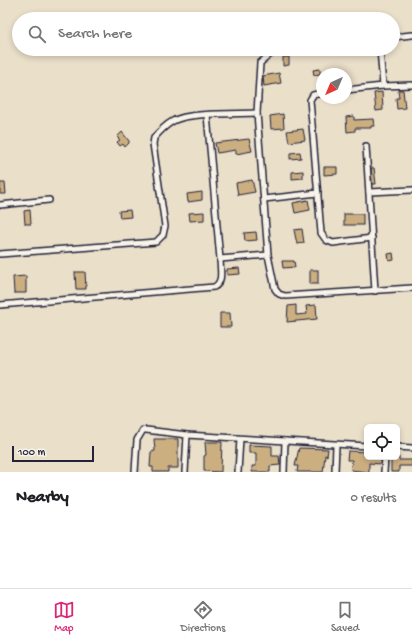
<!DOCTYPE html>
<html lang="en">
<head>
<meta charset="utf-8">
<style>
  :root { --surface:#fff; --page:#f2f2f2; --text:#202124; --muted:#757577; --line:#e0e0e0; --accent:#db2777 }
  body { margin:0; font-family:"Gochi Hand",sans-serif; background:var(--page); color:var(--text) }
  .controls { position:absolute; right:12px; bottom:12px; display:grid; overflow:hidden; border-radius:6px; box-shadow:0 2px 6px #0003 }
  .controls button { width:36px; height:36px; display:grid; place-items:center; padding:0; border:0; border-bottom:1px solid var(--line); background:var(--surface); color:var(--text); font:20px sans-serif }
  .compass { position:absolute; left:316px; top:68px; width:36px; height:36px; border-radius:50%; background:var(--surface); box-shadow:0 2px 6px #0003; rotate:224deg }
  .scale { position:absolute; left:12px; bottom:10px; width:82px; box-sizing:border-box; padding-left:4px; border:2px solid #22223b; border-top:0; font-size:11px; line-height:14px; white-space:nowrap; color:#22223b; -webkit-text-stroke:3px #f7f3e8; paint-order:stroke }
  .list { margin:0; padding:0; list-style:none }
  h2 { display:flex; justify-content:space-between; align-items:center; height:52px; margin:0; padding:0 16px; font-size:17px }
  h2 small { font-size:13px; font-weight:400; color:var(--muted) }
  .icon { flex:none; width:22px; height:22px; fill:none; stroke:currentColor; stroke-width:2; stroke-linecap:round; stroke-linejoin:round }
  .map { position:relative; flex:none; width:412px; height:472px; overflow:hidden }
  .search { position:absolute; background:var(--surface); box-shadow:0 2px 6px #0003; left:12px; right:12px; top:12px; height:44px; display:flex; align-items:center; gap:10px; box-sizing:border-box; padding:0 14px; border-radius:22px; color:var(--muted); font-size:15px }
  .sheet { height:116px; background:var(--surface) }
  nav { display:flex; justify-content:space-around; align-items:center; box-sizing:border-box; height:56px; border-top:1px solid var(--line); background:var(--surface); font-size:11px; color:var(--muted) }
  nav a { display:grid; justify-items:center; gap:2px }
  nav .on { color:var(--accent) }
  .map>svg:first-child { display:block }
</style>
</head>
<body>
<div class="map">
<svg width="412" height="472" viewBox="0 0 412 472">
  <rect width="100%" height="100%" fill="#eadfc9"/>
  <filter id="ink" filterUnits="userSpaceOnUse"><feTurbulence type="fractalNoise" baseFrequency=".025" numOctaves="2"/><feDisplacementMap in="SourceGraphic" scale="8" xChannelSelector="R" yChannelSelector="G"/><feConvolveMatrix kernelMatrix="1 2 1 2 8 2 1 2 1" color-interpolation-filters="sRGB"/></filter>
  <g filter="url(#ink)">
    <g fill="#ccaf81" stroke="#22223b">
      <path d="M276,13L281,19H268Z"/>
      <path d="M283,57H289V65L283,66Z"/>
      <path d="M320,69V74L314,75L313,70Z"/>
      <path d="M279,73L281,83L264,86L263,76Z"/>
      <path d="M398,90H403L405,108L397,109L396,98H399Z"/>
      <path d="M382,92L383,110L376,111L374,93Z"/>
      <path d="M283,114L284,128L271,129L270,116Z"/>
      <path d="M354,116V120L373,119L374,126H371V128H355V131L347,132L346,117Z"/>
      <path d="M303,129L305,140L289,142L287,131Z"/>
      <path d="M122,132L129,141V143L125,147L123,144L120,146L117,142L120,140L117,137Z"/>
      <path d="M249,139L252,151L236,154V150L217,153L215,143Z"/>
      <path d="M300,152L301,158L290,159V153Z"/>
      <path d="M324,167H337V174L324,175Z"/>
      <path d="M371,168H374L376,184H372Z"/>
      <path d="M303,171V178L292,179V172Z"/>
      <path d="M252,180L255,192L238,195L236,183Z"/>
      <path d="M0,183H5L6,194H0Z"/>
      <path d="M202,192V200L188,202L187,194Z"/>
      <path d="M308,200L310,210L295,213L293,203Z"/>
      <path d="M30,210L31,224H25L24,211Z"/>
      <path d="M130,210L131,217L120,218L119,211Z"/>
      <path d="M204,212V220L190,221L189,213Z"/>
      <rect x="344" y="214" width="19" height="11"/>
      <path d="M302,229L304,243L297,244L294,230Z"/>
      <path d="M256,232L257,240L245,241L244,233Z"/>
      <path d="M393,253L394,260L389,261L388,254Z"/>
      <path d="M282,261H294L295,267L283,268Z"/>
      <path d="M239,268L240,274L227,275V269Z"/>
      <rect x="310" y="270" width="8" height="14"/>
      <path d="M75,272H85L86,289H76Z"/>
      <path d="M26,276V293H14L13,277Z"/>
      <path d="M296,305V315L307,314L306,306L316,305L317,319L287,322L288,306Z"/>
      <path d="M220,313H230L231,327H220Z"/>
      <path d="M154,439H178V468H168V472H153V467H150L151,452L155,451Z"/>
      <path d="M205,442H222L221,472L204,471V456L206,455Z"/>
      <path d="M249,445L272,446V456H279L280,465L270,466V472H252V466H256V453H249Z"/>
      <path d="M299,448L328,449L327,456L325,455L323,472H297L298,466H295Z"/>
      <path d="M348,451L367,452V457H381V464L369,463V472L351,470L352,460H347Z"/>
      <path d="M391,457H399V460H412V466H399V472H391Z"/>
    </g>
    <g fill="none" stroke-linecap="round" stroke-linejoin="round">
      <g stroke="#22223b" stroke-width="8">
        <g id="minor">
          <path d="M393,37L412,35"/>
          <path d="M283,49L272,53L260,63L257,113L268,255L275,289L279,294L285,296L412,288"/>
          <path d="M380,49L383,86"/>
          <path d="M346,90L383,86L412,85"/>
          <path d="M322,93L313,95L310,100L321,233L326,240L333,243L372,238"/>
          <path d="M366,146L375,291"/>
          <path d="M369,192L412,190"/>
          <path d="M264,199L318,193"/>
          <path d="M0,205L49,200"/>
          <path d="M0,254L156,242L163,235L165,226L153,144L154,138C159,132 166,125 173,121C188,112 238,114 257,113"/>
          <path d="M220,259L268,255"/>
          <path d="M0,305L214,287C224,282 220,269 220,259L207,115"/>
          <path d="M397,447L412,448"/>
          <path d="M135,472L137,440L143,430H146L187,435L367,446"/>
          <path d="M185,472L187,435"/>
          <path d="M238,472L240,439"/>
          <path d="M284,472L285,441"/>
          <path d="M335,472L336,445"/>
          <path d="M384,472L385,457"/>
        </g>
      </g>
      <use href="#minor" stroke="#f7f3e8" stroke-width="5"/>
    </g>
  </g>
</svg>
<div class="controls">
<button><svg class="icon" aria-label="locate" viewBox="0 0 24 24"><circle cx="12" cy="12" r="6"/><path d="M12 2v4M12 18v4M2 12h4M18 12h4"/></svg></button>
</div>
<svg class="compass" viewBox="-18 -18 36 36"><path d="M0-13l5 13h-10z" fill="#e53935"/><path d="M0 13l5-13h-10z" fill="#757577"/></svg>
<div class="scale">100 m</div>
<div class="search"><svg class="icon" aria-label="search" viewBox="0 0 24 24"><circle cx="10" cy="10" r="6"/><path d="M15 15l6 6"/></svg>Search here</div>
</div>
<section class="sheet">
<h2>Nearby<small>0 results</small></h2>
<ul class="list">
</ul>
</section>
<nav>
<a class="on"><svg class="icon" aria-label="map" viewBox="0 0 24 24"><path d="M3 6l6-2 6 2 6-2v14l-6 2-6-2-6 2zM9 4v14M15 6v14"/></svg>Map</a>
<a><svg class="icon" aria-label="directions" viewBox="0 0 24 24"><path d="M12 3l9 9-9 9-9-9zM9 14v-3h6M13 9l2 2-2 2"/></svg>Directions</a>
<a><svg class="icon" aria-label="saved" viewBox="0 0 24 24"><path d="M7 4h10v16l-5-4-5 4z"/></svg>Saved</a>
</nav>
</body>
</html>
